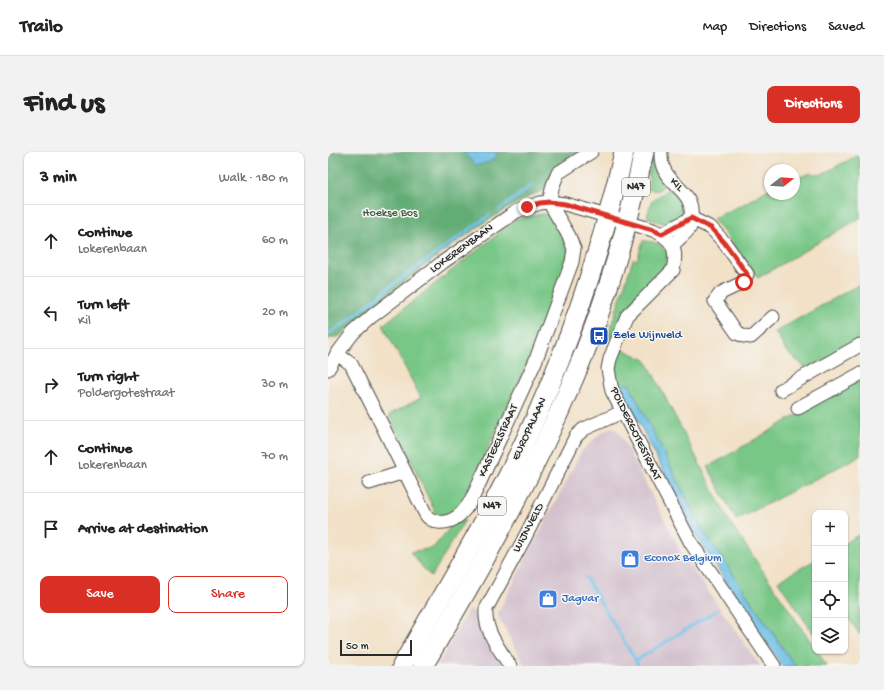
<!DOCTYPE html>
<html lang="en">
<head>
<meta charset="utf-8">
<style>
  :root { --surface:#fff; --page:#f2f2f2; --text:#222; --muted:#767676; --line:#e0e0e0; --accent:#d93025 }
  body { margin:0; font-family:"Gochi Hand",sans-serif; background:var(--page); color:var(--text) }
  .controls { position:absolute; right:12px; bottom:12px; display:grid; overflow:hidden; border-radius:8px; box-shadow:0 1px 3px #0004 }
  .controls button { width:36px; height:36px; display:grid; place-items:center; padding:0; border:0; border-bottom:1px solid var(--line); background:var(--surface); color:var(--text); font:20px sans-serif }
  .compass { position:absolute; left:436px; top:12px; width:36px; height:36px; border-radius:50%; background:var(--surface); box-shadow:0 1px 3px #0004; rotate:73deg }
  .scale { position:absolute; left:12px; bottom:10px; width:72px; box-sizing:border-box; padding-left:4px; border:2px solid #2b2b2b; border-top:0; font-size:11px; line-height:14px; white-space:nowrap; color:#2b2b2b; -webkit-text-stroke:3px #f6f6f2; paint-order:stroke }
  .stop { position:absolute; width:12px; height:12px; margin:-9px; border:3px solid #d93025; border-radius:50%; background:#fff }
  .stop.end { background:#d93025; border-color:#fff; box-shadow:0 1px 4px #0008 }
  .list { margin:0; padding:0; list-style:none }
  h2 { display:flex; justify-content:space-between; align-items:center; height:52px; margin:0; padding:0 16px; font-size:17px }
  h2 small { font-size:13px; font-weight:400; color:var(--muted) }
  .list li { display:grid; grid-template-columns:26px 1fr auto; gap:12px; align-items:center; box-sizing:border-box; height:72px; padding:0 16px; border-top:1px solid var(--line) }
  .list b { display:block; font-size:15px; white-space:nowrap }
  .list p { margin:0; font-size:13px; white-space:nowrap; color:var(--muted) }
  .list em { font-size:13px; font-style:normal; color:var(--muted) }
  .actions { display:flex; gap:8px; padding:12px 16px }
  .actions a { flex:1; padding:9px 0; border:1px solid var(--accent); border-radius:8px; text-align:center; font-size:14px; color:var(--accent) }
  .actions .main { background:var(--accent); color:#fff }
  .icon { flex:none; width:22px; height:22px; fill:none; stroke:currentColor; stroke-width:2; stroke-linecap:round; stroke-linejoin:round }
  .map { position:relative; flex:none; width:532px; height:514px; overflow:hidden; border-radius:8px }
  header { display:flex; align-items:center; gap:24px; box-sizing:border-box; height:56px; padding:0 20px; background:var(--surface); border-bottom:1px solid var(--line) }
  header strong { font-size:19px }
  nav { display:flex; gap:22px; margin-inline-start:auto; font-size:14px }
  .intro { display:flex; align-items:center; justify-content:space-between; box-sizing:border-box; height:96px; padding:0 24px }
  h1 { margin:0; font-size:28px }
  .button { padding:10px 18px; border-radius:8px; background:var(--accent); color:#fff; font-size:14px; font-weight:700 }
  main { display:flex; gap:24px; padding:0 24px }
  aside { flex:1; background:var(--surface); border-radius:8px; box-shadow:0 1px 3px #0004 }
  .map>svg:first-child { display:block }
</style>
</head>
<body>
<header>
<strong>Trailo</strong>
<nav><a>Map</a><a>Directions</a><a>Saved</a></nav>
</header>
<div class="intro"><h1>Find us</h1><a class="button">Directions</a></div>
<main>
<aside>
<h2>3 min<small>Walk · 180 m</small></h2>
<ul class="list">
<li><svg class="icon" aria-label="ahead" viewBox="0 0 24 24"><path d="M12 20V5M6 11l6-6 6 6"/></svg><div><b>Continue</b><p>Lokerenbaan</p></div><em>60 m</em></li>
<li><svg class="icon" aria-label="left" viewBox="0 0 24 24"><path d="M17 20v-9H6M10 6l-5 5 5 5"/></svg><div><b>Turn left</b><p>Kil</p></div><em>20 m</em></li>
<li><svg class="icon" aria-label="right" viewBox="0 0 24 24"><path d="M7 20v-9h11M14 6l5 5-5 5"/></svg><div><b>Turn right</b><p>Poldergotestraat</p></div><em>30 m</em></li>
<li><svg class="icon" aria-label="ahead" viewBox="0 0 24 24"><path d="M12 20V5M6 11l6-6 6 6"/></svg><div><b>Continue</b><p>Lokerenbaan</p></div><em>70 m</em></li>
<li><svg class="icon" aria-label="arrive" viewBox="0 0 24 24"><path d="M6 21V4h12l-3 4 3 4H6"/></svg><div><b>Arrive at destination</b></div></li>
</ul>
<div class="actions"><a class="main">Save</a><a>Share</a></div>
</aside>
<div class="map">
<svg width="532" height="514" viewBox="0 0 532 514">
  <rect width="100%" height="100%" fill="#f6f6f2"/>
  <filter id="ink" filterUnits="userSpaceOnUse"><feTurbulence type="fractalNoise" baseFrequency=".025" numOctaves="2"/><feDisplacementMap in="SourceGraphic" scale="8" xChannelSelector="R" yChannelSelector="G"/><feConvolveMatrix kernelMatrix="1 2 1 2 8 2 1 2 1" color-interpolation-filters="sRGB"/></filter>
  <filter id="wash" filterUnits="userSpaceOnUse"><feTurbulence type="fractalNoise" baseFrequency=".012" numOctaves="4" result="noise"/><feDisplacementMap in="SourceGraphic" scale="16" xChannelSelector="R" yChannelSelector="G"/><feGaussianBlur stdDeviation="0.9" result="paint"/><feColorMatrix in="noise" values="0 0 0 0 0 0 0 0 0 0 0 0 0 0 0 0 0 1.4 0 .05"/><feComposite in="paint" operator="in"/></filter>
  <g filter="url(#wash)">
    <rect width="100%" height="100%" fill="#f2e1c7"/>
    <g fill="#d1bdcb">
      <path d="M284,275L291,280L353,400L432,514H197L170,464L171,459L253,300L272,282Z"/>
      <path d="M141,457L153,466L177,514H109Z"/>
    </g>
    <g fill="#79c787" stroke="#527959">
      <path d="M324,0H328C329,13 330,22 338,32L329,39L320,37L321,20Z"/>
      <path d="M532,2V66L430,126L385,66L414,53L442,36V42H466V27L483,21L492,23Z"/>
      <path d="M341,36C350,44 359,50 355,63L340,72L327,69L319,65L323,50Z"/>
      <path d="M214,62H222L230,73L240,98L238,114L218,171L133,354L119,364H109L61,263L93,246L55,173L186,69L193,66Z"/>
      <path d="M315,89C323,89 332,90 337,98C347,117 313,139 303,152C295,162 290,176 284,188L280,184L305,107L309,108Z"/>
      <path d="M532,132V190L479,217L458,199L447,180Z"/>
      <path d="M292,196L318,208L401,369L487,496V499H489L499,514H467L373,375L301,233H292L288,232L287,215Z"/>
      <path d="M532,226V304L408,368L380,315Z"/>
      <path d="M137,368L103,425L82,400L105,396L124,373Z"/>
      <path d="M532,382V483L520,465L517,466V391Z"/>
      <path d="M487,408V484L450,429Z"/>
    </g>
    <path fill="#62ac74" stroke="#466c50" d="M0,0H250L227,14L218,37C185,51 158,69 129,90C88,119 49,151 12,184L0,187Z"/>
    <g fill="#6bbde6" stroke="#4b7488">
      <path d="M135,0H169C168,10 156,12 148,13Z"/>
      <path d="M301,232L373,375L467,514H454L368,384L292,233Z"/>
    </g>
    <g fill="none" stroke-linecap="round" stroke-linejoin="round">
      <g stroke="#6bbde6" stroke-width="3">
        <path d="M171,58L204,33"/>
        <path d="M0,182L24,166L59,137L162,63"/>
        <path d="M258,426L311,514"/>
        <path d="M307,509L388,459"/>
      </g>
    </g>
  </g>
  <g filter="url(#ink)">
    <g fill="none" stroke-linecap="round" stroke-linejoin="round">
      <g stroke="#494642" stroke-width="15">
        <g id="minor">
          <path d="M333,0C331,34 367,34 363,65C363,69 364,71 362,75C359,81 350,87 345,93"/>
          <path d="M221,50L225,33L230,21L263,0"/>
          <path d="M363,66L383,76L396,90L419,122L416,130L393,141L387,149L409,181L416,184L423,185L445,165"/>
          <path d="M334,82L363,66"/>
          <path d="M9,202L23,212L54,273L96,359C97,361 99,365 101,366C103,368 107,369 110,370C126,372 136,360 144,347L207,210L244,110L246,97L241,84L221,50"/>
          <path d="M0,217L9,202L25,181L44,164L115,110L189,59L212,51L221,50L237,52L258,58L325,78C345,87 350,97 345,118L299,164L282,207L280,217L284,239L363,391L446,514"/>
          <path d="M453,238L532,193"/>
          <path d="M470,256L532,222"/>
          <path d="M41,331L76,320"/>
          <path d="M182,514C171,496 156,479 158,457L195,389L248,284L256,277L294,260"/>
        </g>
      </g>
      <g stroke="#494642" stroke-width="21">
        <g id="highway">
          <path d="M74,514C111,448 151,383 184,316C234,215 271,109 296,0"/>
          <path d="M95,514C122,468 149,422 174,375C200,327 224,278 245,228C277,155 299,78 316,0"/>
        </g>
      </g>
      <use href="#minor" stroke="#fff" stroke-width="13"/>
      <use href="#highway" stroke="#fff" stroke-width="19"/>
    </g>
  </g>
  <g fill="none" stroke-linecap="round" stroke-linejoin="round" filter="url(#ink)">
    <path stroke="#d93025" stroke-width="5" d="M199,55L212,51L221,50L237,52L325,78L334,82L363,66L383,76L396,90L419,122L416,130"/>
  </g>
  <defs>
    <g id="bus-square" transform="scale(1)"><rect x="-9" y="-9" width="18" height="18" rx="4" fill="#1a4fb4" stroke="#f6f6f2"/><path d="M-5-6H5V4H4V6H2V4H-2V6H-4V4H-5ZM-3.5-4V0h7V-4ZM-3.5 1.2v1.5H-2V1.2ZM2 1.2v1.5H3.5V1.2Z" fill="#fff"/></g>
    <g id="shop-square" transform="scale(1)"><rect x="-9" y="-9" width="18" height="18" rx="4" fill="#3f7fe0" stroke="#f6f6f2"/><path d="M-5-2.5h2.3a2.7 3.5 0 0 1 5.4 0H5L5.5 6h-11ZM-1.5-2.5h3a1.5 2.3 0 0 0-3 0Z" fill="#fff"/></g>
  </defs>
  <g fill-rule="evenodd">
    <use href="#bus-square" x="271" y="184"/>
    <use href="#shop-square" x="302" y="407"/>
    <use href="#shop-square" x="220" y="447"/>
  </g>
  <g text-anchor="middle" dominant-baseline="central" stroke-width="3" stroke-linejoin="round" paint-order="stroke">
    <g fill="#f6f6f2" stroke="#686867" stroke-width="1">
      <rect x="294" y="26" width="28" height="18" rx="3"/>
      <rect x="150" y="345" width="28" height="18" rx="3"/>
    </g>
    <g font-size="11" font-weight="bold" fill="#2b2b2b">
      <text x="308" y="35">N47</text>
      <text x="164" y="354">N47</text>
    </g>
    <g font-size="12" fill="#2b2b2b" stroke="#f6f6f2">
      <text transform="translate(348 33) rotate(45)">KIL</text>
      <text transform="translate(134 97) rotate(-36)">LOKERENBAAN</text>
      <text transform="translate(202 277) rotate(-65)">EUROPALAAN</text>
      <text transform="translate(307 282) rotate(64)">POLDERGOTESTRAAT</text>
      <text transform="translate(171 289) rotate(-65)">KASTEELSTRAAT</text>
      <text transform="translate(201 376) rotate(-62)">WIJNVELD</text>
    </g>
    <g font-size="12" fill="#425a47" stroke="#f6f6f2">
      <text x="62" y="62">Hoekse Bos</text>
    </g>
    <g font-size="12" fill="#164399" stroke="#f6f6f2" text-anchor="start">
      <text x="285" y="184">Zele Wijnveld</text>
    </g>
    <g font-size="12" fill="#366cbe" stroke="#f6f6f2" text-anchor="start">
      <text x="316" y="407">Econox Belgium</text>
      <text x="234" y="447">Jaguar</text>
    </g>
  </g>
</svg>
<div class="controls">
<button>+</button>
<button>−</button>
<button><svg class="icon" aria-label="locate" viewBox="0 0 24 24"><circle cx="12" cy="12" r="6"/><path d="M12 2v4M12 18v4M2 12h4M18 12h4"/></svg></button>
<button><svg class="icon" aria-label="layers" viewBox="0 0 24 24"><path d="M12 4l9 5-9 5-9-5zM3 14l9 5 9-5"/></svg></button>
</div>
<svg class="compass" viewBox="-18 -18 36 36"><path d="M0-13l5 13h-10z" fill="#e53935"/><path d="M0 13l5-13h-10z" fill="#767676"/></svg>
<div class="scale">50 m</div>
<div class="stop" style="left:416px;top:130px"></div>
<div class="stop end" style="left:199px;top:55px"></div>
</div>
</main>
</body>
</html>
